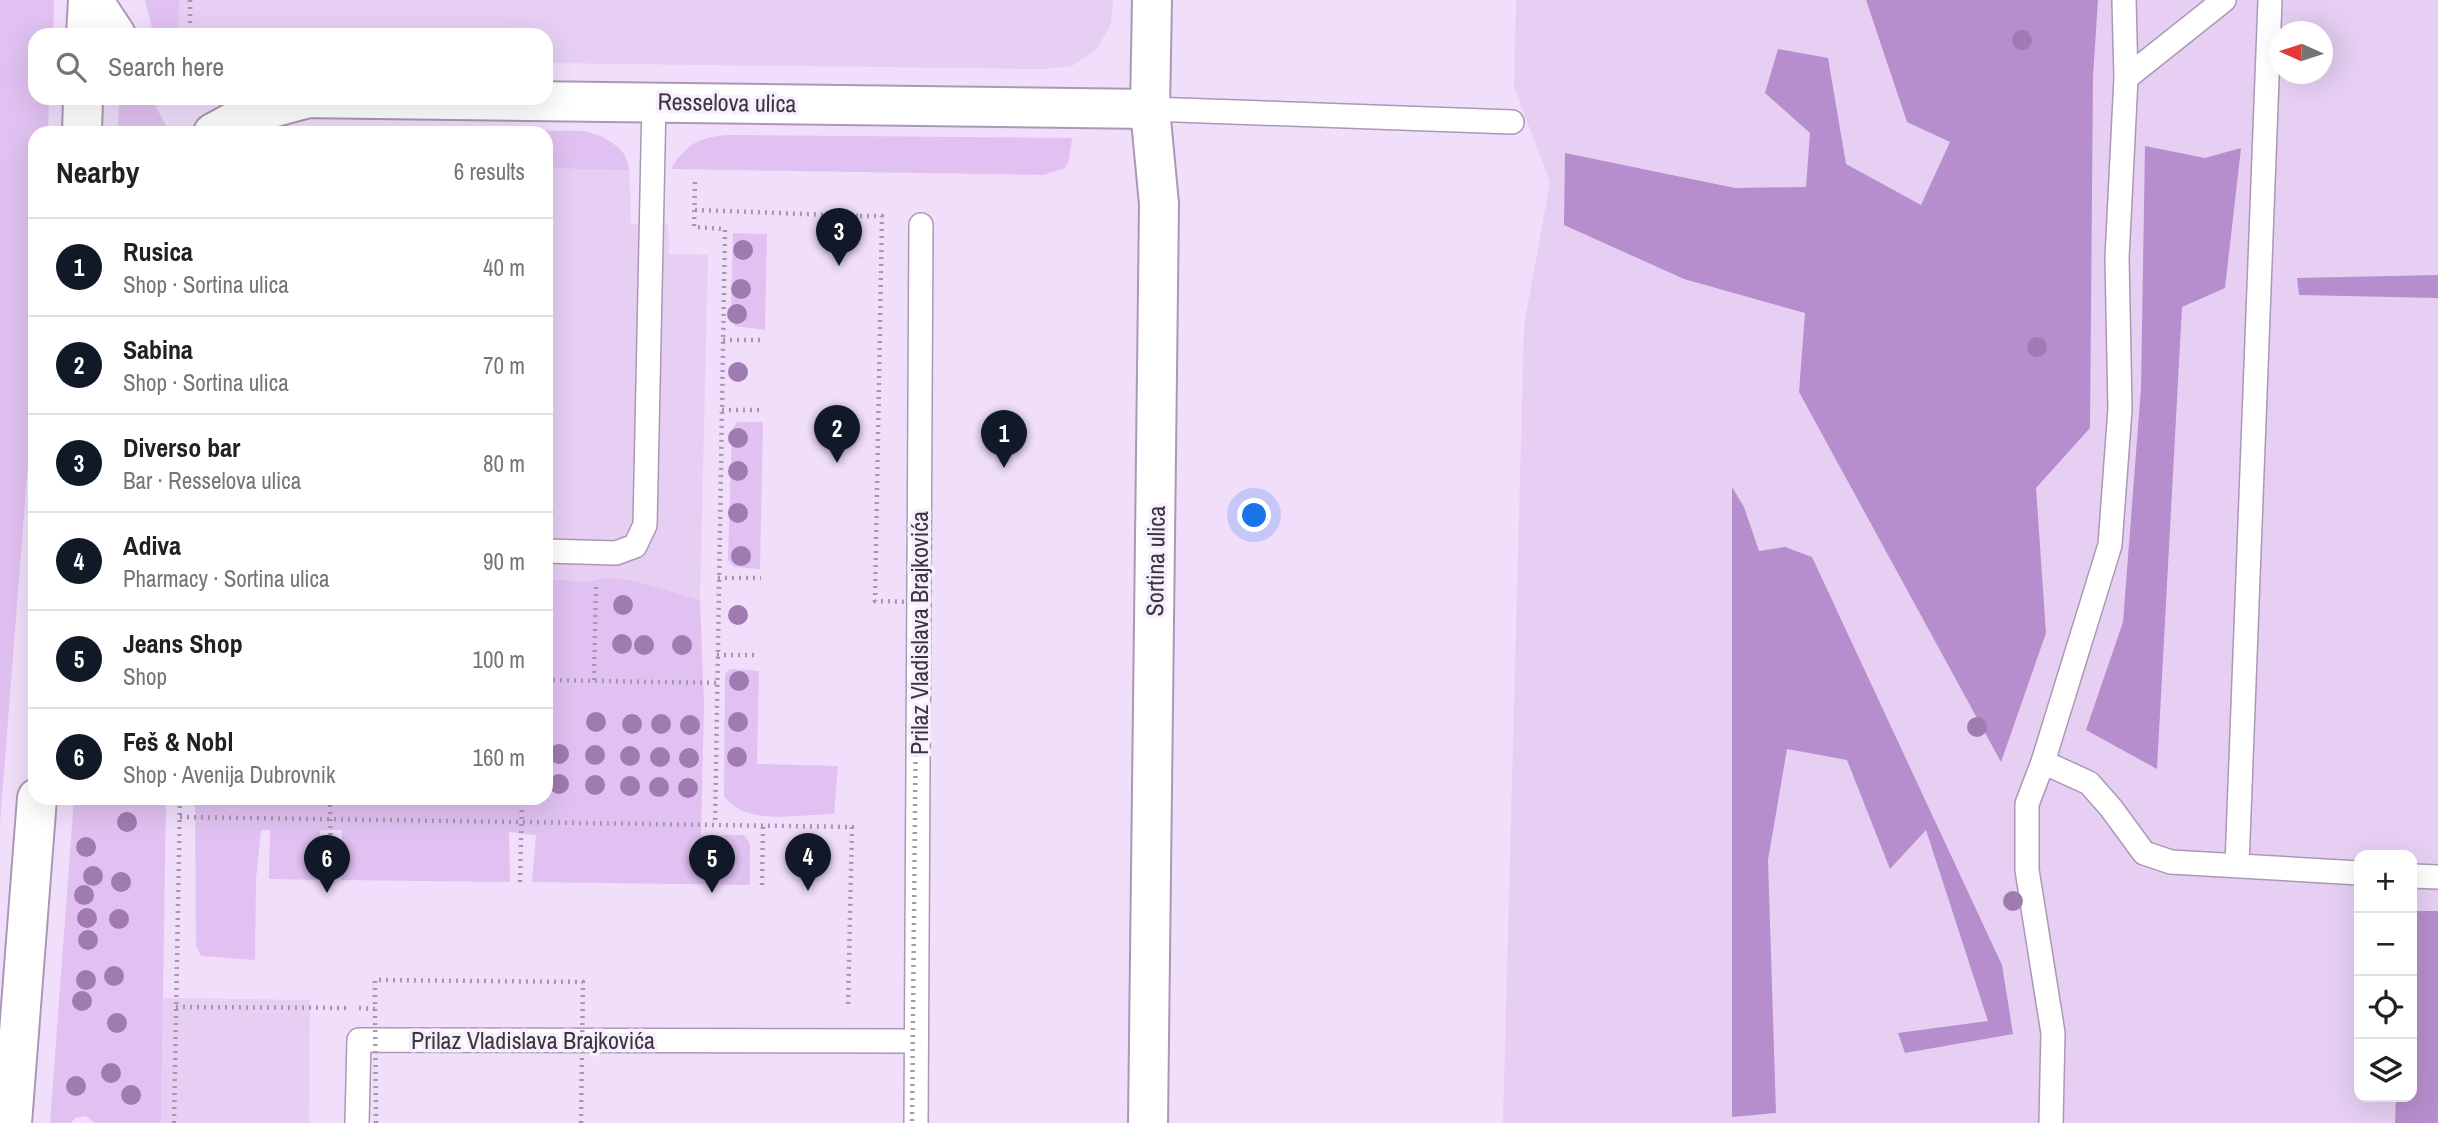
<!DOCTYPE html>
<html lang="en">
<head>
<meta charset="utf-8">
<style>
  :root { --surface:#fff; --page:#f6f6f6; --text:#202124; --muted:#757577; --line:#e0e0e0; --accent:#111827 }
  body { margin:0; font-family:"Archivo Narrow",sans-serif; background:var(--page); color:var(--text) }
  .controls { position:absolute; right:21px; bottom:21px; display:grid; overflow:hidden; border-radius:14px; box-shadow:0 7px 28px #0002 }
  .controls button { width:63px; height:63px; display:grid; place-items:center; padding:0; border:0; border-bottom:2px solid var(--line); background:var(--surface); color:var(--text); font:35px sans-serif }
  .compass { position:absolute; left:2270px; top:21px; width:63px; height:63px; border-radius:50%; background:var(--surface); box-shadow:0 7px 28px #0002; rotate:273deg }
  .you { position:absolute; left:1255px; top:516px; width:24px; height:24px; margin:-18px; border:5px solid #fff; border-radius:50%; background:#1a73e8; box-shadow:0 0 0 10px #1a73e833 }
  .badge { display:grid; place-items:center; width:46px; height:46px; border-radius:50%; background:var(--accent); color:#fff; font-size:23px; font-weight:700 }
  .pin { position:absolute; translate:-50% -58px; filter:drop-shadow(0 2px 4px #0008) }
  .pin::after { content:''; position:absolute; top:37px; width:24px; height:21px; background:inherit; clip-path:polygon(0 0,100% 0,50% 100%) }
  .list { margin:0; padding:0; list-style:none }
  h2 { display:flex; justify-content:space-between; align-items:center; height:91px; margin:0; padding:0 28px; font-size:30px }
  h2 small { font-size:23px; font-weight:400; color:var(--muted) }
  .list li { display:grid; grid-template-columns:46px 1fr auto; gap:21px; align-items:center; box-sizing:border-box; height:98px; padding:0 28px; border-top:2px solid var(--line) }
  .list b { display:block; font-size:26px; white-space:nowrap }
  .list p { margin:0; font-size:23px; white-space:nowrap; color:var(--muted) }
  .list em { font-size:23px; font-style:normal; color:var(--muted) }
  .icon { flex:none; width:38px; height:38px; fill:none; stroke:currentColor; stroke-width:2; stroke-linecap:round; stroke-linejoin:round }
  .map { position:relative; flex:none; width:2438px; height:1123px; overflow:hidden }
  .search { position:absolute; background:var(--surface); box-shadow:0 7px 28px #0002; left:28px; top:28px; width:525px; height:77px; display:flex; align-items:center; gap:18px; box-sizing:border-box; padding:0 24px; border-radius:21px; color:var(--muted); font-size:26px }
  .panel { position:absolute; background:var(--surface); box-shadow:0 7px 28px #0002; left:28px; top:126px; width:525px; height:679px; border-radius:21px }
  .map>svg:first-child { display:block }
</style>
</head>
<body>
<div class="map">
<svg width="2438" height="1123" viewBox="0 0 2438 1123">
  <rect width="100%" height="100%" fill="#f0defb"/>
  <g fill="#e6cff3" fill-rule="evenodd">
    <path d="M145,0H1113L1111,24L1096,50L1072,66L1044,69L546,63V35H154Z"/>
    <path d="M1516,0H2438V1123H1503L1524,326L1550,182L1514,87ZM2280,32H2322V74H2280ZM2359,855H2412V1097H2359Z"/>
    <path d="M584,131L602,136L624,153L629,166L631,224L668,225L669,254L708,255L700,600L631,580L604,578L588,582L546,579V133Z"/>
    <path d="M163,998L310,1000L309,1123H161Z"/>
  </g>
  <g fill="#e0c1f1">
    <path d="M0,0H54L53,35H35V98H49L48,133H35V374L0,823Z"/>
    <path d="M145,0H179L178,35H154Z"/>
    <path d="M119,98H151L170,133H118Z"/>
    <path d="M259,128L584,131C605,137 626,145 629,170L546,168V133H238Z"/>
    <path d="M727,135L1072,138L1069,160L1065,168L1044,175L671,169C686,144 698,138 727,135Z"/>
    <path d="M733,233L767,234L765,330L735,326L731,316Z"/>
    <path d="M737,422H763L760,569L734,567L728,560L732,430Z"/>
    <path d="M604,578L631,580L700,600L704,705L701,835H744L750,843V885L532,882L536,835L509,832L510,882L341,880L342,830H320V880L269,879L270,830H261L256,879L255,960L201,956L196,946L195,798H546V579L588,582Z"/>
    <path d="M730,669L759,671L757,764L838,766L834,814C800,814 745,827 724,796L725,674Z"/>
    <path d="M74,798H90L95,801L166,798L161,1123H95L86,1116L75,1118L71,1123H50Z"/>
  </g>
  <g fill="#b68dcd">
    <path d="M1866,0H2098L2093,76L2090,428L2036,488L2046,633L2001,762L1799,392L1805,313L1684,279L1564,225L1565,153L1735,188L1806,187L1810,133L1765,93L1778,49L1828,58L1846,164L1921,205L1950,142L1907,122Z"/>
    <path d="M2145,146L2205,158L2241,148L2225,288L2182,307L2157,769L2086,730L2123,622L2141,388Z"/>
    <path d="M2438,275V298L2299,295L2297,278Z"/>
    <path d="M1732,487L1744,507L1759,551L1785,547L1812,557L2002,965L2013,1034L1905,1053L1898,1033L1988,1021L1926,830L1890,869L1847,760L1787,749L1768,860L1776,1113L1732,1117Z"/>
    <path d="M2412,911H2438V1123H2395L2396,1097H2412Z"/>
  </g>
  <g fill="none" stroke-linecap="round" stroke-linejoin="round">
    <g stroke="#aa98b4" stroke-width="26">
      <g id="service">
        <path d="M2126,78L2224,0"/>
        <path d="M1150,109L1512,122"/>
        <path d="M546,551L616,553L635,546L645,525L654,101"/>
        <path d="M2043,762L2089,783L2111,808L2144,853L2171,862L2359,873"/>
        <path d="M2237,865L2270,0"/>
        <path d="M2412,876L2438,877"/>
        <path d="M357,1123L359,1040L916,1041"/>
        <path d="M916,1123L921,225"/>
        <path d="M2051,1123L2053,1033L2027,870V804L2043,762L2110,545L2120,409L2117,258L2126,78L2124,0"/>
      </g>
    </g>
    <g stroke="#aa98b4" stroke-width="42">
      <g id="minor">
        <path d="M93,0L116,35"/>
        <path d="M299,98L1150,109"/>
        <path d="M213,133L246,115L305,99"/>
        <path d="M1148,1123L1159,204L1150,109L1152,0"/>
      </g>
    </g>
    <g stroke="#aa98b4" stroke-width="42">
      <g id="secondary">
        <path d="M86,35L88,0"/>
        <path d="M82,133L83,98"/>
        <path d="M12,1123L37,798"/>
      </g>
    </g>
    <g stroke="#a598ad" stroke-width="4.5" stroke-dasharray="2 5" stroke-linecap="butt">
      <path d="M190,0V35"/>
      <path d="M695,182L694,227L725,229L715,825"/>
      <path d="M695,210L860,216"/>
      <path d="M723,340H765"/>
      <path d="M722,410H764"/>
      <path d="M718,578H761"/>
      <path d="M717,655H759"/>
      <path d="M546,680L717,683"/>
      <path d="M594,680L596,585"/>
      <path d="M330,798L331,880"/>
      <path d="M180,817L852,827L848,1007"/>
      <path d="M520,882L522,798"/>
      <path d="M762,885L763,826"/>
      <path d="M176,1007L348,1008"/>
      <path d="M174,1123L180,798"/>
    </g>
    <use href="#service" stroke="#fff" stroke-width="23"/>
    <use href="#minor" stroke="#fff" stroke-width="38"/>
    <use href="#secondary" stroke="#fff" stroke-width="38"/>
    <g stroke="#a598ad" stroke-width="4.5" stroke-dasharray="2 5" stroke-linecap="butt">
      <path d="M860,216H882L875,601L917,602L912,1123"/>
      <path d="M359,1008L375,1009V980L583,982L581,1123"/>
      <path d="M375,1009L376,1123"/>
    </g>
  </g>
  <g fill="#9f7bb2">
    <circle cx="2022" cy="40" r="10"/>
    <circle cx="743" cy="250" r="10"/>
    <circle cx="741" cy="289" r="10"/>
    <circle cx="737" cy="314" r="10"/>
    <circle cx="2037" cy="347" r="10"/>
    <circle cx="738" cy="372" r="10"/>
    <circle cx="738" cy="438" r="10"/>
    <circle cx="738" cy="471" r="10"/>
    <circle cx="738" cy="513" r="10"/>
    <circle cx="741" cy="556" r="10"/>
    <circle cx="623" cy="605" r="10"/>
    <circle cx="738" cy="615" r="10"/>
    <circle cx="622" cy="644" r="10"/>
    <circle cx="644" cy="645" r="10"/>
    <circle cx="682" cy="645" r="10"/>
    <circle cx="739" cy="681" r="10"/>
    <circle cx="596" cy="722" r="10"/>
    <circle cx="738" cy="722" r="10"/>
    <circle cx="632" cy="724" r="10"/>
    <circle cx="661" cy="724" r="10"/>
    <circle cx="690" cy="725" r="10"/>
    <circle cx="1977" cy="727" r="10"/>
    <circle cx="559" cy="754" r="10"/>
    <circle cx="595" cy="755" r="10"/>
    <circle cx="630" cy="756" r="10"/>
    <circle cx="660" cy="757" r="10"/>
    <circle cx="737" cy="757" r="10"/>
    <circle cx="689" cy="758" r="10"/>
    <circle cx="559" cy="784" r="10"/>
    <circle cx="595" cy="785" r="10"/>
    <circle cx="630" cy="786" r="10"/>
    <circle cx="659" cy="787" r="10"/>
    <circle cx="688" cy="788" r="10"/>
    <circle cx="127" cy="822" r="10"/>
    <circle cx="86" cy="847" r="10"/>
    <circle cx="93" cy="876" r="10"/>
    <circle cx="121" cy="882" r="10"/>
    <circle cx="84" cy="895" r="10"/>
    <circle cx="2013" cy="901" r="10"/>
    <circle cx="87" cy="918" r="10"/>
    <circle cx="119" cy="919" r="10"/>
    <circle cx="88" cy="940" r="10"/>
    <circle cx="114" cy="976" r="10"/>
    <circle cx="86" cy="980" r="10"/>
    <circle cx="82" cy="1001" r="10"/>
    <circle cx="117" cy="1023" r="10"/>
    <circle cx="111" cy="1073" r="10"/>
    <circle cx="76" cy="1086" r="10"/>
    <circle cx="131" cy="1095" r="10"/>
  </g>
  <g text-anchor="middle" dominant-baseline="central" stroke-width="7" stroke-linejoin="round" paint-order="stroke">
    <g font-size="24" fill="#3c3541" stroke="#f7f0fc">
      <text transform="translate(727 102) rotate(1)">Resselova ulica</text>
      <text transform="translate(1155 561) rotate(-89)">Sortina ulica</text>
      <text transform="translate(919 633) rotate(-90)">Prilaz Vladislava Brajkovića</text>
      <text x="533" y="1040">Prilaz Vladislava Brajkovića</text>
    </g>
  </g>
</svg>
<div class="controls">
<button>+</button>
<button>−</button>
<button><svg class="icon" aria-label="locate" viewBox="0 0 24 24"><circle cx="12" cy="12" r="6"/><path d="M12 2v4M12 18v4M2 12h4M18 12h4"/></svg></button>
<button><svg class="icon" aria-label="layers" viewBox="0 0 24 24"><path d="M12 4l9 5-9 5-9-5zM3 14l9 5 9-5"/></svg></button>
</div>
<svg class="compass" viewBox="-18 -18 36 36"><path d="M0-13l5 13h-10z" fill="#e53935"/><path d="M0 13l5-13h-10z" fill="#757577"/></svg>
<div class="you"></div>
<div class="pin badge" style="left:1004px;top:468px">1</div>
<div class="pin badge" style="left:837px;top:463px">2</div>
<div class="pin badge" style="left:839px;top:266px">3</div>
<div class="pin badge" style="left:808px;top:891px">4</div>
<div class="pin badge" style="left:712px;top:893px">5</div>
<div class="pin badge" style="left:327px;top:893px">6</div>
<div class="search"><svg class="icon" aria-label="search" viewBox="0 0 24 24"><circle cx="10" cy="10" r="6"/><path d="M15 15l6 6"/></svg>Search here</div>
<section class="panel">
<h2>Nearby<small>6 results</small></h2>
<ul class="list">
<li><span class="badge">1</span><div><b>Rusica</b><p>Shop · Sortina ulica</p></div><em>40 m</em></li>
<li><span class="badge">2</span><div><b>Sabina</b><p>Shop · Sortina ulica</p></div><em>70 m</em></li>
<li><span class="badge">3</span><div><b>Diverso bar</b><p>Bar · Resselova ulica</p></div><em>80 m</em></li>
<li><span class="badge">4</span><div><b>Adiva</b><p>Pharmacy · Sortina ulica</p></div><em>90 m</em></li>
<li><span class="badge">5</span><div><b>Jeans Shop</b><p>Shop</p></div><em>100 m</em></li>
<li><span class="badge">6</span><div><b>Feš &amp; Nobl</b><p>Shop · Avenija Dubrovnik</p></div><em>160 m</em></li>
</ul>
</section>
</div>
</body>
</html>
